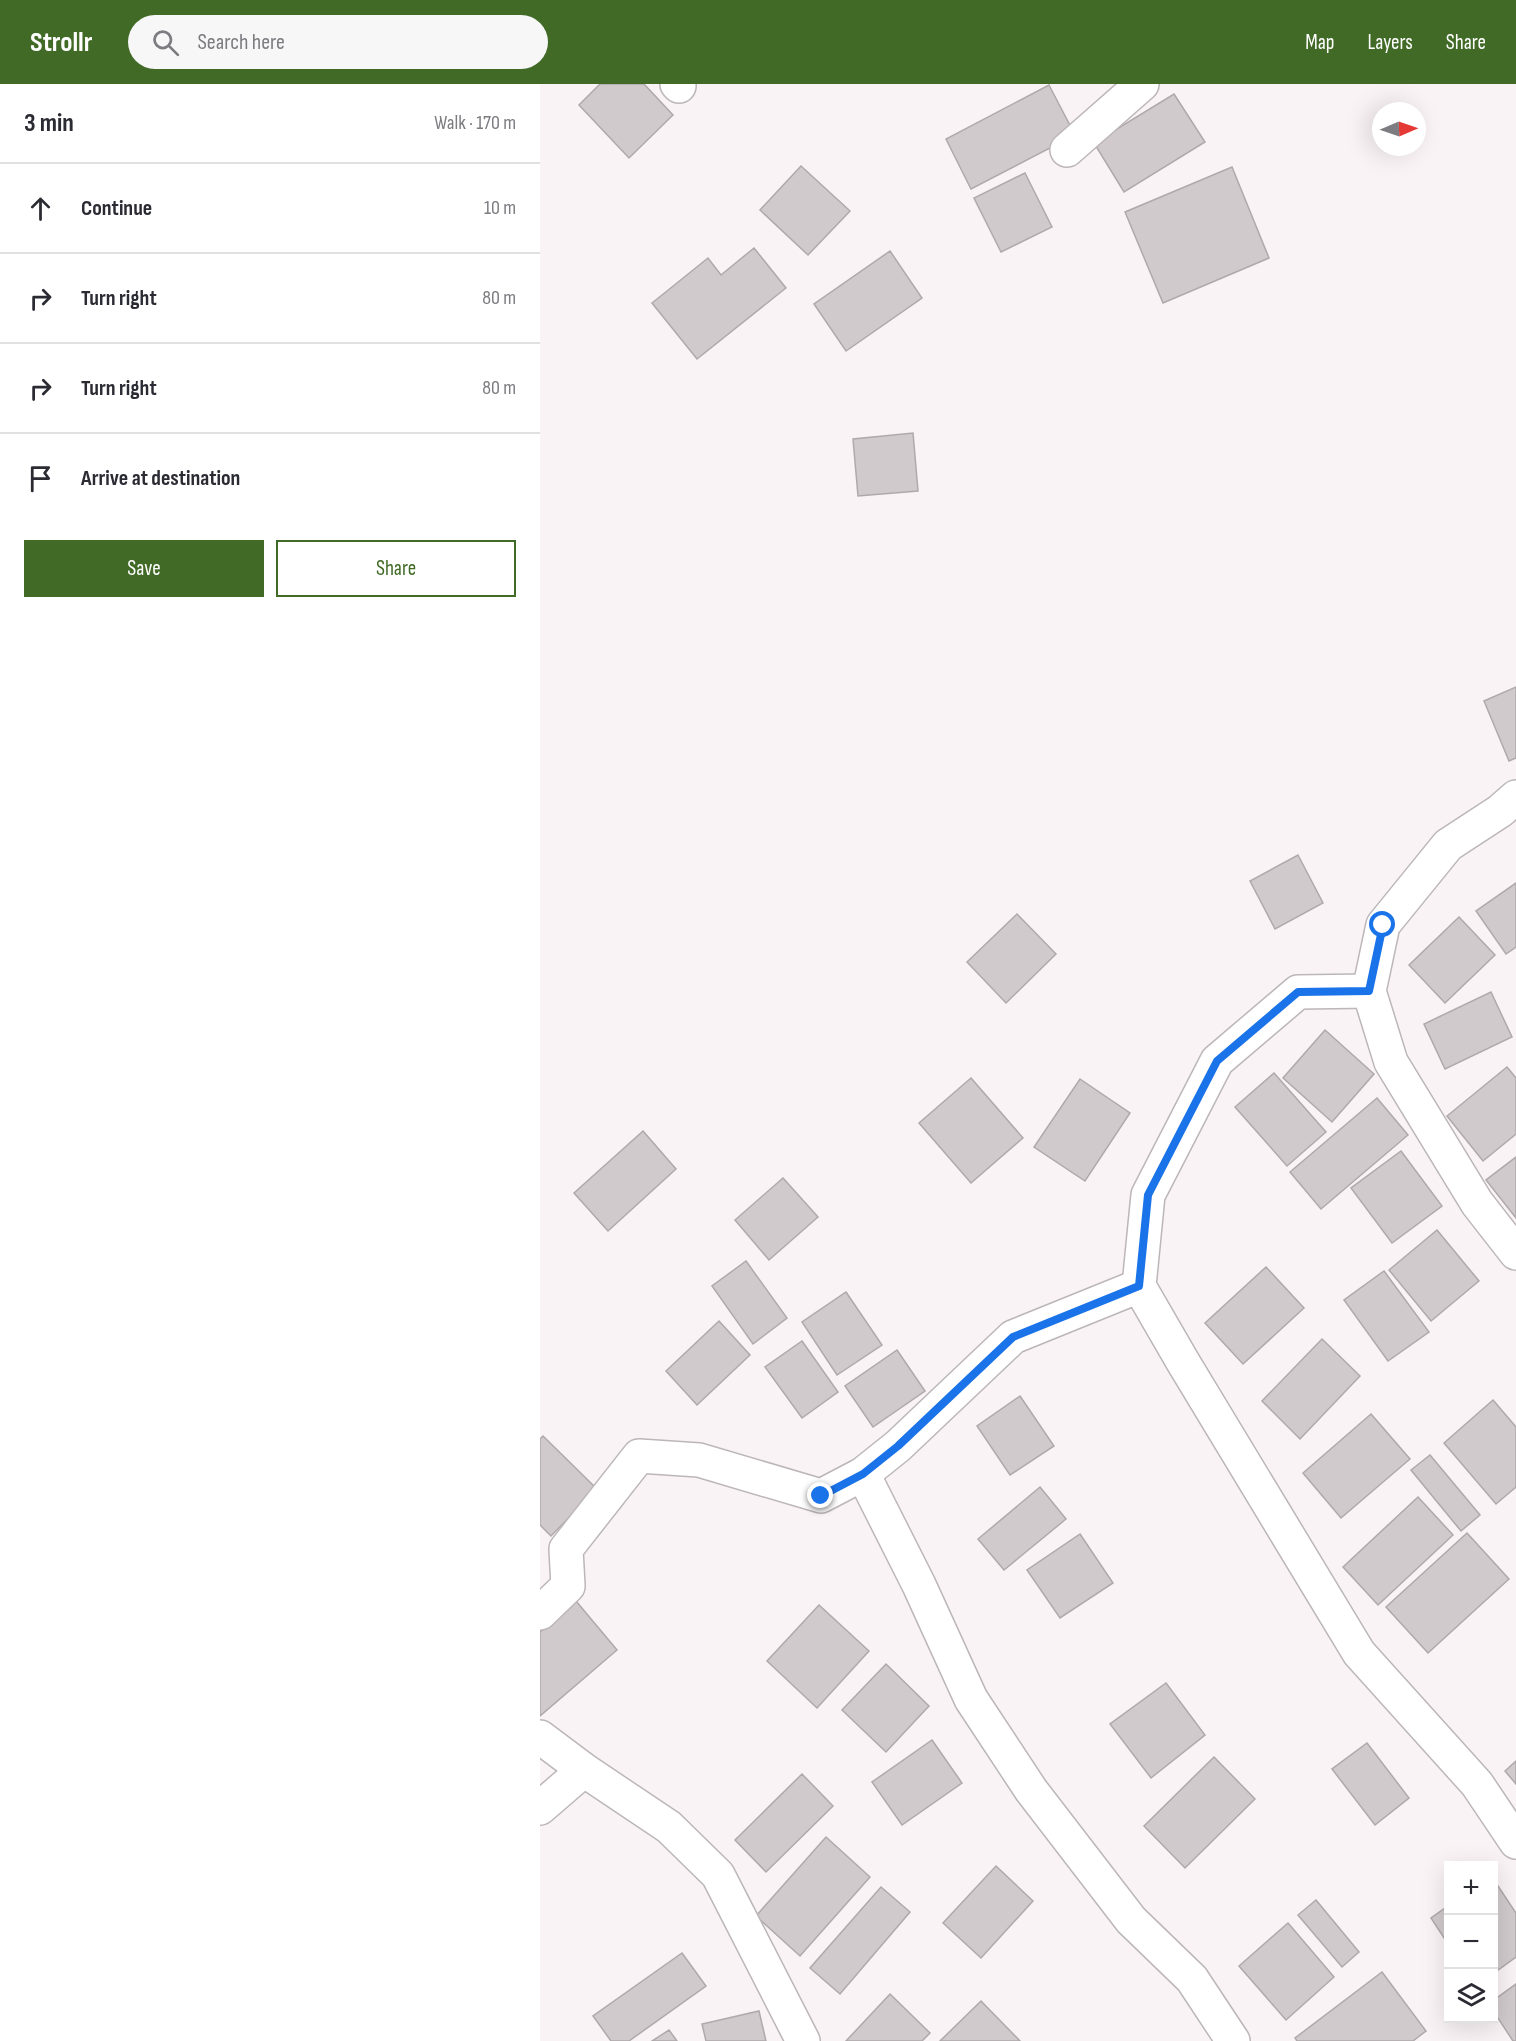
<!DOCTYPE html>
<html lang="en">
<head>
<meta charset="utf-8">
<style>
  :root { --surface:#fff; --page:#f7f7f7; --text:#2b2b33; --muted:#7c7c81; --line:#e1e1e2; --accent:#406a26 }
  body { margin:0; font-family:"Sofia Sans Condensed",sans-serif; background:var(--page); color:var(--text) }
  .controls { position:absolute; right:18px; bottom:18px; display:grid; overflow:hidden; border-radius:0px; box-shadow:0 6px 24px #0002 }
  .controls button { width:54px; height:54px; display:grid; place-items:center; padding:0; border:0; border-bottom:2px solid var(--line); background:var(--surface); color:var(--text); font:30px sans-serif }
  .compass { position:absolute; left:832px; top:18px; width:54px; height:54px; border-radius:50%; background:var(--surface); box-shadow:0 6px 24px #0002; rotate:88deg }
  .stop { position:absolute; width:18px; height:18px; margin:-14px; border:4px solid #1a73e8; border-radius:50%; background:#fff }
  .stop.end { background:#1a73e8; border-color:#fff; box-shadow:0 2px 6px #0008 }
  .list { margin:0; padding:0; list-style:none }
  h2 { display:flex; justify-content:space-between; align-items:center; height:78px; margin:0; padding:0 24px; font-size:26px }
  h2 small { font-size:20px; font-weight:400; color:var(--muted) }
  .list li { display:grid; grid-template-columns:39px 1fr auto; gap:18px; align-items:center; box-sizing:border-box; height:90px; padding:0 24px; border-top:2px solid var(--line) }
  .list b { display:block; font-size:22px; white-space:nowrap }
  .list em { font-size:20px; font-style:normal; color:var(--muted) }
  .actions { display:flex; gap:12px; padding:18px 24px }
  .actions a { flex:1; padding:14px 0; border:2px solid var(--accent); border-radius:0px; text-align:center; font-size:21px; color:var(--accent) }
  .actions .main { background:var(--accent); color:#fff }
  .icon { flex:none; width:33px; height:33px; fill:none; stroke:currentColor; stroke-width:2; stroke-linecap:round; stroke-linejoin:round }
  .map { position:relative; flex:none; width:976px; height:1957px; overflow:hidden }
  header { display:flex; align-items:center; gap:36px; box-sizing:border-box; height:84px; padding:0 30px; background:var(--accent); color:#fff }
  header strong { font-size:28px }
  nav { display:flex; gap:33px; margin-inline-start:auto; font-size:21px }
  .search { width:420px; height:54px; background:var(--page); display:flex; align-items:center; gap:15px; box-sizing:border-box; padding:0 21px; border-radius:33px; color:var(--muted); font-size:22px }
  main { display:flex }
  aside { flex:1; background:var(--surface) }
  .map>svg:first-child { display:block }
</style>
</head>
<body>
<header>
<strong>Strollr</strong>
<div class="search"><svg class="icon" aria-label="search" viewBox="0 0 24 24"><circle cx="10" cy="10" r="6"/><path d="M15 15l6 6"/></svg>Search here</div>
<nav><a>Map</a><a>Layers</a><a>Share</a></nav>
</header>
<main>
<aside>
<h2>3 min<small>Walk · 170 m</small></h2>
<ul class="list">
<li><svg class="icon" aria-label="ahead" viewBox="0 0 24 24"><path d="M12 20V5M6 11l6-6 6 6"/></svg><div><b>Continue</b></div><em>10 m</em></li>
<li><svg class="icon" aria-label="right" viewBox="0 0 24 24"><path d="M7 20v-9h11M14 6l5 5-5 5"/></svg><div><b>Turn right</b></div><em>80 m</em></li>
<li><svg class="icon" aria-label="right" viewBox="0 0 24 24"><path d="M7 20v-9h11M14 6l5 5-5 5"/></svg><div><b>Turn right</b></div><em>80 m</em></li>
<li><svg class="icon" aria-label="arrive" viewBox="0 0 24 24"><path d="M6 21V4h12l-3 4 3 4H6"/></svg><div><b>Arrive at destination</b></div></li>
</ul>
<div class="actions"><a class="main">Save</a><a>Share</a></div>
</aside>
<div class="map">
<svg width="976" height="1957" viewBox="0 0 976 1957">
  <rect width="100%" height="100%" fill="#f9f3f6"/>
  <g fill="#d0cacd" stroke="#afa9ac" stroke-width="1.5">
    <path d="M60,0H104L133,31L89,74L39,21Z"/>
    <path d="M509,1L535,51L431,105L406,55Z"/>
    <path d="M634,10L665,58L584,108L554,59Z"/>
    <path d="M261,82L310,127L268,171L220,126Z"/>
    <path d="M692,83L729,174L623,219L585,128Z"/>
    <path d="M485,89L512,143L461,168L434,114Z"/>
    <path d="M214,164L246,204L157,275L112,219L168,174L181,191Z"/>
    <path d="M350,167L382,214L306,267L274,220Z"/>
    <path d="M373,349L378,407L318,412L313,355Z"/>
    <path d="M976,603V674L969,677L944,617Z"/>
    <path d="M758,771L783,819L735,845L710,797Z"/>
    <path d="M976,799V863L966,870L936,827Z"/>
    <path d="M477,830L516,870L466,919L427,878Z"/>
    <path d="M919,833L955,871L905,919L869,881Z"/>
    <path d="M951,908L972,953L905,985L884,940Z"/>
    <path d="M785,946L834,990L792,1038L743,994Z"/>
    <path d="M967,983L976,994V1050L943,1077L907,1032Z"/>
    <path d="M734,989L786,1048L747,1082L695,1023Z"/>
    <path d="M431,994L483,1054L431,1099L379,1039Z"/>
    <path d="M540,995L590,1029L545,1097L494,1063Z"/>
    <path d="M837,1014L868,1051L781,1125L750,1088Z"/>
    <path d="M103,1047L136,1085L68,1147L34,1109Z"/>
    <path d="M861,1067L902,1122L852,1159L811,1104Z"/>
    <path d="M976,1073V1134L946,1096Z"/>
    <path d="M243,1094L278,1133L229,1176L195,1136Z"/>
    <path d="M897,1146L939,1197L891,1237L849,1186Z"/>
    <path d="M206,1177L247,1234L213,1260L172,1202Z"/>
    <path d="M726,1183L764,1224L703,1280L665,1239Z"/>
    <path d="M844,1187L889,1248L848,1277L804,1216Z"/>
    <path d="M306,1208L342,1261L297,1291L262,1238Z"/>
    <path d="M179,1237L210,1271L157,1321L126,1287Z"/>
    <path d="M782,1255L820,1292L760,1355L722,1317Z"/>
    <path d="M262,1257L298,1308L262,1334L225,1283Z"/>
    <path d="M357,1266L385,1307L333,1343L305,1302Z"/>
    <path d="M480,1312L514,1362L470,1391L437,1342Z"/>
    <path d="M953,1316L976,1343V1403L956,1420L904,1359Z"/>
    <path d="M831,1330L870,1375L801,1434L763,1389Z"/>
    <path d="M3,1352L57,1405L11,1452L0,1441V1355Z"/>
    <path d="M890,1371L940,1431L921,1447L871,1386Z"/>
    <path d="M500,1403L526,1435L464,1486L438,1455Z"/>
    <path d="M878,1413L913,1451L838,1521L803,1483Z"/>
    <path d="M927,1449L969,1495L888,1569L846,1523Z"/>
    <path d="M540,1450L573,1499L520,1534L487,1486Z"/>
    <path d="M36,1517L77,1566L0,1632V1548Z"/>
    <path d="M279,1521L329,1567L277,1624L227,1577Z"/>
    <path d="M346,1580L389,1622L346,1668L302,1626Z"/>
    <path d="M626,1599L665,1651L611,1694L570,1640Z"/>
    <path d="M392,1656L422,1699L362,1741L332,1698Z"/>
    <path d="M827,1659L869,1714L835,1741L792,1685Z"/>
    <path d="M674,1673L715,1715L645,1784L604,1742Z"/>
    <path d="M976,1677V1700L965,1687Z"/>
    <path d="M262,1690L293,1722L226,1788L195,1756Z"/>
    <path d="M286,1753L330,1793L260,1872L216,1832Z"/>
    <path d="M456,1782L493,1817L441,1874L403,1839Z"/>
    <path d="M954,1796L976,1829V1873L954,1889Z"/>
    <path d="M341,1803L370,1828L300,1910L270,1884Z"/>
    <path d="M776,1816L819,1868L802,1883L758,1831Z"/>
    <path d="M908,1822V1860L891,1834Z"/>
    <path d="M748,1839L794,1893L746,1936L699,1882Z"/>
    <path d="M142,1869L166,1902L89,1957H71L53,1932Z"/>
    <path d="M842,1888L886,1947L873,1957H757L755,1954Z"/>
    <path d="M976,1900V1957H973L954,1928V1916Z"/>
    <path d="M350,1910L390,1949L382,1957H306Z"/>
    <path d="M441,1917L480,1957H400Z"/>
    <path d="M219,1927L226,1957H166L162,1940Z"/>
    <path d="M129,1946L137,1957H112Z"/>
  </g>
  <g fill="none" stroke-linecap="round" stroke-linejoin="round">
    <g stroke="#bcb6b9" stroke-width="36">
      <g id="street">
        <path d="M137,0L139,2"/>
        <path d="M527,66L602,0"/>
        <path d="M976,713L960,727L908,761L843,841L829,907L851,978L937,1119L976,1169"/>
        <path d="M829,907L758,908L677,977L608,1111L599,1202L643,1278L819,1569L937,1700L976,1758"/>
        <path d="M323,1390L358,1362L473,1253L599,1202"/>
        <path d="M0,1529L28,1502L26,1465L99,1372L159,1376L281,1412L323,1390L379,1501L431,1615L491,1706L591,1836L652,1895L693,1957"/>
        <path d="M0,1653L44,1686L129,1743L178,1791L263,1957"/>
        <path d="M0,1724L44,1686"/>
      </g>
    </g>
    <use href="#street" stroke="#fff" stroke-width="33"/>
  </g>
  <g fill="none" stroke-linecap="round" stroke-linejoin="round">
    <path stroke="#1a73e8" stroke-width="8" d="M281,1412L323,1390L358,1362L473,1253L599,1202L608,1111L677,977L758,908L829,907L843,841"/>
  </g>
</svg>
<div class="controls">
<button>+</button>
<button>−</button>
<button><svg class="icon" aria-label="layers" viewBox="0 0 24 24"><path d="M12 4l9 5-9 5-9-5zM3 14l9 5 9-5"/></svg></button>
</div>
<svg class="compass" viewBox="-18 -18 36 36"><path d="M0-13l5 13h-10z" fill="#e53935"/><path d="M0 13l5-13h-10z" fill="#7c7c81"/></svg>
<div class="stop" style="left:843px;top:841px"></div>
<div class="stop end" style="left:281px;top:1412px"></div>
</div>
</main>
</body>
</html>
